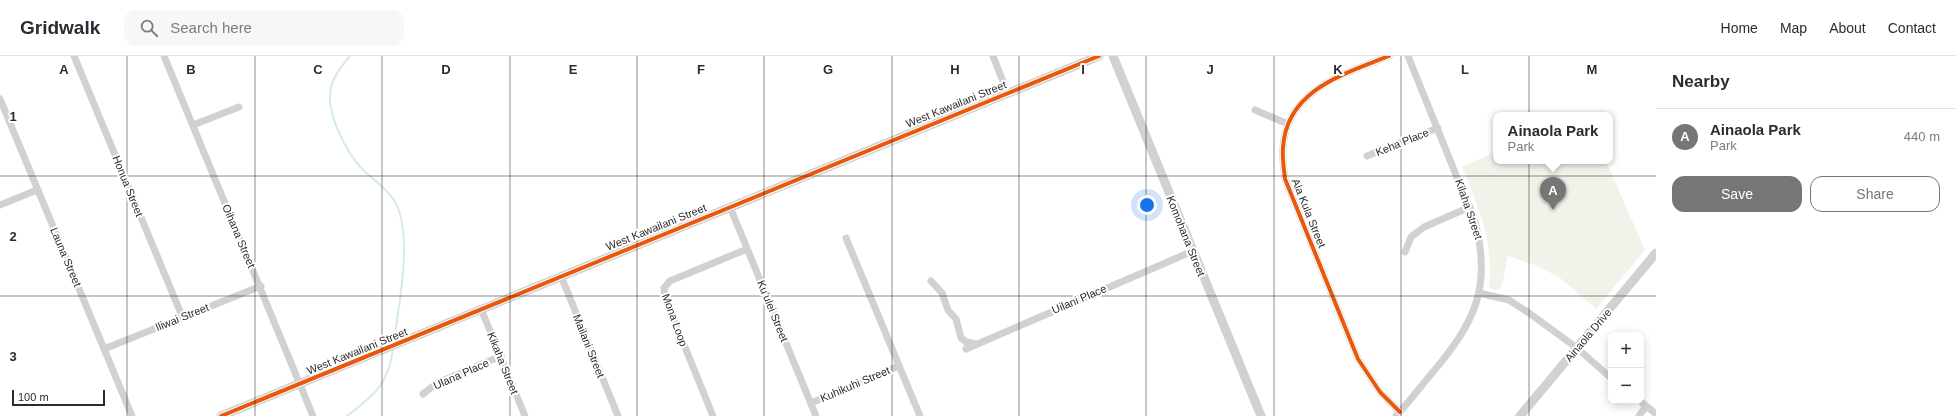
<!DOCTYPE html>
<html lang="en">
<head>
<meta charset="utf-8">
<style>
  :root { --surface:#fff; --page:#f7f7f7; --text:#2b2b33; --muted:#7c7c81; --line:#e1e1e2; --accent:#767676 }
  body { margin:0; font-family:Arial,sans-serif; background:var(--page); color:var(--text) }
  .controls { position:absolute; right:12px; bottom:12px; display:grid; overflow:hidden; border-radius:8px; box-shadow:0 2px 10px #0003 }
  .controls button { width:36px; height:36px; display:grid; place-items:center; padding:0; border:0; border-bottom:1px solid var(--line); background:var(--surface); color:var(--text); font:20px sans-serif }
  .scale { position:absolute; left:12px; bottom:10px; width:93px; box-sizing:border-box; padding-left:4px; border:2px solid #2c2c2c; border-top:0; font-size:11px; line-height:14px; white-space:nowrap; color:#2c2c2c; -webkit-text-stroke:3px #fff; paint-order:stroke }
  .you { position:absolute; left:1147px; top:149px; width:14px; height:14px; margin:-10px; border:3px solid #fff; border-radius:50%; background:#1a73e8; box-shadow:0 0 0 6px #1a73e833 }
  .badge { display:grid; place-items:center; width:26px; height:26px; border-radius:50%; background:var(--accent); color:#fff; font-size:13px; font-weight:700 }
  .pin { position:absolute; translate:-50% -33px; filter:drop-shadow(0 1px 2px #0008) }
  .pin::after { content:''; position:absolute; top:21px; width:14px; height:12px; background:inherit; clip-path:polygon(0 0,100% 0,50% 100%) }
  .popup { position:absolute; left:1493px; top:56px; width:120px; height:52px; box-sizing:border-box; display:grid; place-content:center; border-radius:8px; background:var(--surface); filter:drop-shadow(0 1px 3px #0005); font-size:13px; white-space:nowrap; color:var(--muted) }
  .popup b { font-size:15px; color:var(--text) }
  .popup::after { content:''; position:absolute; left:50%; top:100%; margin-left:-8px; border:8px solid transparent; border-top-color:var(--surface) }
  .list { margin:0; padding:0; list-style:none }
  h2 { display:flex; justify-content:space-between; align-items:center; height:52px; margin:0; padding:0 16px; font-size:17px }
  h2 small { font-size:13px; font-weight:400; color:var(--muted) }
  .list li { display:grid; grid-template-columns:26px 1fr auto; gap:12px; align-items:center; box-sizing:border-box; height:56px; padding:0 16px; border-top:1px solid var(--line) }
  .list b { display:block; font-size:15px; white-space:nowrap }
  .list p { margin:0; font-size:13px; white-space:nowrap; color:var(--muted) }
  .list em { font-size:13px; font-style:normal; color:var(--muted) }
  .actions { display:flex; gap:8px; padding:12px 16px }
  .actions a { flex:1; padding:9px 0; border:1px solid var(--accent); border-radius:12px; text-align:center; font-size:14px; color:var(--accent) }
  .actions .main { background:var(--accent); color:#fff }
  .icon { flex:none; width:22px; height:22px; fill:none; stroke:currentColor; stroke-width:2; stroke-linecap:round; stroke-linejoin:round }
  .map { position:relative; flex:none; width:1656px; height:360px; overflow:hidden }
  header { display:flex; align-items:center; gap:24px; box-sizing:border-box; height:56px; padding:0 20px; background:var(--surface); border-bottom:1px solid var(--line) }
  header strong { font-size:19px }
  nav { display:flex; gap:22px; margin-inline-start:auto; font-size:14px }
  .search { width:280px; height:36px; background:var(--page); display:flex; align-items:center; gap:10px; box-sizing:border-box; padding:0 14px; border-radius:12px; color:var(--muted); font-size:15px }
  main { display:flex }
  aside { flex:1; background:var(--surface) }
  .map>svg:first-child { display:block }
</style>
</head>
<body>
<header>
<strong>Gridwalk</strong>
<div class="search"><svg class="icon" aria-label="search" viewBox="0 0 24 24"><circle cx="10" cy="10" r="6"/><path d="M15 15l6 6"/></svg>Search here</div>
<nav><a>Home</a><a>Map</a><a>About</a><a>Contact</a></nav>
</header>
<main>
<div class="map">
<svg width="1656" height="360" viewBox="0 0 1656 360">
  <rect width="100%" height="100%" fill="#fff"/>
  <path fill="#f0f3ea" d="M1496,96V105H1606L1645,194L1596,253L1559,221L1535,209L1508,200L1502,229L1499,234H1493L1489,230C1494,187 1478,150 1462,111Z"/>
  <g fill="none" stroke-linecap="round" stroke-linejoin="round">
    <g stroke="#d5e9f1" stroke-width="2">
      <path d="M350,0C343,8 335,18 332,28C323,53 346,96 363,114C377,127 395,138 400,158C410,194 399,248 394,285"/>
      <path d="M347,360C373,340 389,328 393,293"/>
    </g>
    <g stroke="#d1d1d1" stroke-width="7">
      <path d="M74,0L182,260"/>
      <path d="M164,0L313,360"/>
      <path d="M993,0L1007,36"/>
      <path d="M1389,0C1344,18 1286,34 1283,92C1282,102 1284,113 1285,123L1358,303L1380,336L1400,356"/>
      <path d="M0,43L132,360"/>
      <path d="M1255,54L1288,68"/>
      <path d="M193,69L239,51"/>
      <path d="M1367,100L1438,72"/>
      <path d="M0,149L37,134"/>
      <path d="M730,151L816,360"/>
      <path d="M846,182L920,360"/>
      <path d="M1405,196L1411,181L1424,171L1470,151"/>
      <path d="M561,220L618,360"/>
      <path d="M931,225L942,237L948,254L956,263L961,282L966,286L976,288"/>
      <path d="M1479,237L1509,244L1529,257L1577,292L1611,322"/>
      <path d="M481,253L525,360"/>
      <path d="M104,293L261,230"/>
      <path d="M966,293L1193,195"/>
      <path d="M423,338L437,327L501,300"/>
      <path d="M1640,345L1656,358"/>
      <path d="M811,347L899,310"/>
      <path d="M713,360L665,242L664,232L670,225L747,193"/>
      <path d="M1396,360C1409,346 1421,330 1433,316C1475,266 1492,231 1475,166L1408,0"/>
      <path d="M1639,360L1646,350"/>
    </g>
    <g stroke="#d1d1d1" stroke-width="9">
      <path d="M1113,0L1261,360"/>
      <path d="M221,360L1099,0"/>
      <path d="M1520,360L1656,197"/>
    </g>
    <g stroke="#fff" stroke-width="6">
      <g id="cycleway">
        <path d="M1389,0C1344,18 1286,34 1283,92C1282,102 1284,113 1285,123L1358,303L1380,336L1400,356"/>
        <path d="M221,360L1099,0"/>
      </g>
    </g>
    <use href="#cycleway" stroke="#e8590c" stroke-width="4"/>
  </g>
  <path fill="none" stroke="#2c2c2c" stroke-width="1" stroke-opacity="0.55" d="M127,0V360M255,0V360M382,0V360M510,0V360M637,0V360M764,0V360M892,0V360M1019,0V360M1146,0V360M1274,0V360M1401,0V360M1529,0V360M0,120H1656M0,240H1656"/>
  <g text-anchor="middle" dominant-baseline="central" stroke-width="4" stroke-linejoin="round" paint-order="stroke">
    <g font-size="11" fill="#2c2c2c" stroke="#fff">
      <text transform="translate(956 48) rotate(-22)">West Kawailani Street</text>
      <text transform="translate(1402 86) rotate(-22)">Keha Place</text>
      <text transform="translate(128 130) rotate(68)">Honua Street</text>
      <text transform="translate(1469 153) rotate(71)">Kilaha Street</text>
      <text transform="translate(1309 157) rotate(68)">Ala Kula Street</text>
      <text transform="translate(656 171) rotate(-22)">West Kawailani Street</text>
      <text transform="translate(239 180) rotate(67)">Oihana Street</text>
      <text transform="translate(1186 180) rotate(68)">Komohana Street</text>
      <text transform="translate(66 201) rotate(67)">Launa Street</text>
      <text transform="translate(1079 243) rotate(-23)">Uilani Place</text>
      <text transform="translate(773 255) rotate(68)">Ku'ulei Street</text>
      <text transform="translate(182 261) rotate(-22)">Iliwai Street</text>
      <text transform="translate(675 264) rotate(70)">Mona Loop</text>
      <text transform="translate(1588 279) rotate(-50)">Ainaola Drive</text>
      <text transform="translate(589 290) rotate(68)">Mailani Street</text>
      <text transform="translate(357 295) rotate(-22)">West Kawailani Street</text>
      <text transform="translate(503 307) rotate(68)">Kikaha Street</text>
      <text transform="translate(461 318) rotate(-24)">Ulana Place</text>
      <text transform="translate(855 328) rotate(-23)">Kuhikuhi Street</text>
    </g>
  </g>
  <g font-size="13" text-anchor="middle" font-weight="bold" fill="#2c2c2c" stroke="#fff" stroke-width="4" stroke-linejoin="round" paint-order="stroke">
    <text x="64" y="18">A</text>
    <text x="191" y="18">B</text>
    <text x="318" y="18">C</text>
    <text x="446" y="18">D</text>
    <text x="573" y="18">E</text>
    <text x="701" y="18">F</text>
    <text x="828" y="18">G</text>
    <text x="955" y="18">H</text>
    <text x="1083" y="18">I</text>
    <text x="1210" y="18">J</text>
    <text x="1338" y="18">K</text>
    <text x="1465" y="18">L</text>
    <text x="1592" y="18">M</text>
    <text x="13" y="65">1</text>
    <text x="13" y="185">2</text>
    <text x="13" y="305">3</text>
  </g>
</svg>
<div class="controls">
<button>+</button>
<button>−</button>
</div>
<div class="scale">100 m</div>
<div class="you"></div>
<div class="pin badge" style="left:1553px;top:154px">A</div>
<div class="popup"><b>Ainaola Park</b>Park</div>
</div>
<aside>
<h2>Nearby<small></small></h2>
<ul class="list">
<li><span class="badge">A</span><div><b>Ainaola Park</b><p>Park</p></div><em>440 m</em></li>
</ul>
<div class="actions"><a class="main">Save</a><a>Share</a></div>
</aside>
</main>
</body>
</html>
